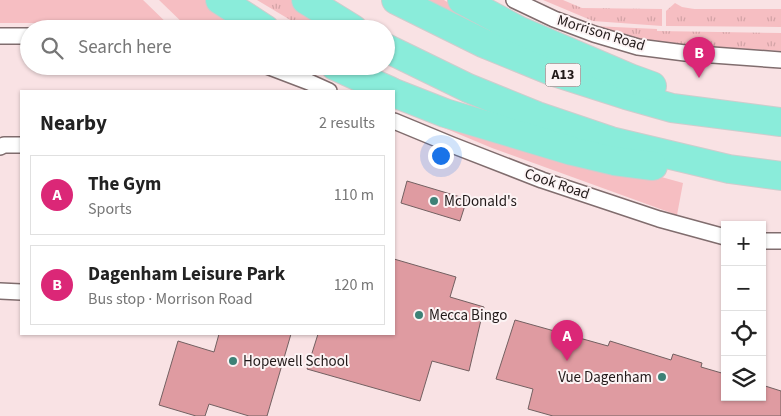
<!DOCTYPE html>
<html lang="en">
<head>
<meta charset="utf-8">
<style>
  :root { --surface:#fff; --page:#f6f6f6; --text:#222; --muted:#767676; --line:#e0e0e0; --accent:#db2777 }
  body { margin:0; font-family:"Source Sans 3",sans-serif; background:var(--page); color:var(--text) }
  .controls { position:absolute; right:15px; bottom:15px; display:grid; overflow:hidden; border-radius:0px; box-shadow:0 1px 4px #0004 }
  .controls button { width:45px; height:45px; display:grid; place-items:center; padding:0; border:0; border-bottom:1px solid var(--line); background:var(--surface); color:var(--text); font:25px sans-serif }
  .you { position:absolute; left:440px; top:155px; width:18px; height:18px; margin:-12px; border:4px solid #fff; border-radius:50%; background:#1a73e8; box-shadow:0 0 0 8px #1a73e833 }
  .badge { display:grid; place-items:center; width:32px; height:32px; border-radius:50%; background:var(--accent); color:#fff; font-size:16px; font-weight:700 }
  .pin { position:absolute; translate:-50% -41px; filter:drop-shadow(0 1px 2px #0008) }
  .pin::after { content:''; position:absolute; top:26px; width:18px; height:15px; background:inherit; clip-path:polygon(0 0,100% 0,50% 100%) }
  .list { margin:0; padding:0; list-style:none }
  h2 { display:flex; justify-content:space-between; align-items:center; height:65px; margin:0; padding:0 20px; font-size:21px }
  h2 small { font-size:16px; font-weight:400; color:var(--muted) }
  .list li { display:grid; grid-template-columns:32px 1fr auto; gap:15px; align-items:center; box-sizing:border-box; height:80px; margin:0 10px 10px; padding:0 10px; border:1px solid var(--line); border-radius:0px }
  .list b { display:block; font-size:19px; white-space:nowrap }
  .list p { margin:0; font-size:16px; white-space:nowrap; color:var(--muted) }
  .list em { font-size:16px; font-style:normal; color:var(--muted) }
  .icon { flex:none; width:28px; height:28px; fill:none; stroke:currentColor; stroke-width:2; stroke-linecap:round; stroke-linejoin:round }
  .map { position:relative; flex:none; width:781px; height:416px; overflow:hidden }
  .search { position:absolute; background:var(--surface); box-shadow:0 1px 4px #0004; left:20px; top:20px; width:375px; height:55px; display:flex; align-items:center; gap:12px; box-sizing:border-box; padding:0 18px; border-radius:28px; color:var(--muted); font-size:19px }
  .panel { position:absolute; background:var(--surface); box-shadow:0 1px 4px #0004; left:20px; top:90px; width:375px; height:245px; border-radius:0px }
  .map>svg:first-child { display:block }
</style>
</head>
<body>
<div class="map">
<svg width="781" height="416" viewBox="0 0 781 416">
  <defs>
    <pattern id="grass-tufts" width="24" height="20" patternUnits="userSpaceOnUse" patternTransform="scale(1.25)"><rect width="24" height="20" fill="#f6bec2"/><path d="M3 7l-1-3M5 7V3M7 7l1-3M15 17l-1-3M17 17v-4M19 17l1-3" fill="none" stroke="#d3a3a6"/></pattern>
  </defs>
  <rect width="100%" height="100%" fill="#f9e2e4"/>
  <g fill="url(#grass-tufts)">
    <path d="M257,0H292L307,10L338,29H307L292,21Z"/>
    <path d="M421,0H444L481,23L552,60Z"/>
    <path d="M543,0H563L582,8L662,9V26L593,21Z"/>
    <path d="M675,3L682,7L694,9H781V27L666,26V11Z"/>
    <path d="M593,26L657,29V31L781,33V51L672,44L632,37Z"/>
  </g>
  <g fill="#f6bec2">
    <path d="M0,0H143L173,29H91L34,23H0Z"/>
    <path d="M159,0H215L260,29H189Z"/>
    <path d="M394,107L492,130L683,183L677,215L492,148Z"/>
  </g>
  <g fill="#df9ba1" stroke="#736061">
    <path d="M407,181L467,199L460,221L401,203Z"/>
    <path d="M394,259L456,277L450,297L484,307L469,371L432,361L420,401L307,369L318,334H394Z"/>
    <path d="M515,320L608,346L610,341L671,360L673,354L702,363L701,367L725,374V397H762V385L781,391V416H553L528,409L533,389L496,379Z"/>
    <path d="M219,334H291L267,416H249L209,404L205,416H196L159,405L178,341L214,352Z"/>
  </g>
  <g fill="none" stroke-linecap="round" stroke-linejoin="round">
    <g stroke="#806d6e" stroke-width="18">
      <g id="street">
        <path d="M514,0L554,19L594,34L638,47L685,53L781,60"/>
        <path d="M0,36H29"/>
        <path d="M267,66L309,82L329,91"/>
        <path d="M394,121L452,145L542,180L659,219L725,237"/>
        <path d="M0,147L4,145H21"/>
        <path d="M762,241H781"/>
        <path d="M0,291L21,292"/>
      </g>
    </g>
    <g stroke="#cecdcd" stroke-width="30">
      <g id="highway">
        <path d="M220,0L265,29"/>
        <path d="M306,0L353,29"/>
        <path d="M396,0L483,43L554,72L626,95L672,108L781,122"/>
        <path d="M462,0L518,30L630,78L652,86"/>
        <path d="M386,48L468,88L537,116L611,141L729,169L781,176"/>
        <path d="M335,66L390,91"/>
        <path d="M394,93L445,113L572,151L614,161L653,166"/>
      </g>
    </g>
    <use href="#street" stroke="#fff" stroke-width="15"/>
    <use href="#highway" stroke="#8aecda" stroke-width="28"/>
  </g>
  <g fill="#3d8176" stroke="#fcf3f4" stroke-width="2">
    <circle cx="434" cy="201" r="5"/>
    <circle cx="419" cy="315" r="5"/>
    <circle cx="233" cy="361" r="5"/>
    <circle cx="662" cy="377" r="5"/>
  </g>
  <g text-anchor="middle" dominant-baseline="central" stroke-width="4" stroke-linejoin="round" paint-order="stroke">
    <rect fill="#fcf3f4" stroke="#635b5b" stroke-width="1" x="545.5" y="63.5" width="35" height="23" rx="4"/>
    <g font-size="14" font-weight="bold" fill="#221a1a">
      <text x="563" y="75">A13</text>
    </g>
    <g font-size="15" fill="#221a1a" stroke="#fcf3f4">
      <text transform="translate(601 33) rotate(17)">Morrison Road</text>
      <text transform="translate(557 184) rotate(19)">Cook Road</text>
    </g>
    <g font-size="15" fill="#221a1a" stroke="#fcf3f4" text-anchor="start">
      <text x="444" y="201">McDonald's</text>
      <text x="429" y="315">Mecca Bingo</text>
      <text x="243" y="361">Hopewell School</text>
      <text x="652" y="377" text-anchor="end">Vue Dagenham</text>
    </g>
  </g>
</svg>
<div class="controls">
<button>+</button>
<button>−</button>
<button><svg class="icon" aria-label="locate" viewBox="0 0 24 24"><circle cx="12" cy="12" r="6"/><path d="M12 2v4M12 18v4M2 12h4M18 12h4"/></svg></button>
<button><svg class="icon" aria-label="layers" viewBox="0 0 24 24"><path d="M12 4l9 5-9 5-9-5zM3 14l9 5 9-5"/></svg></button>
</div>
<div class="you"></div>
<div class="pin badge" style="left:567px;top:361px">A</div>
<div class="pin badge" style="left:699px;top:78px">B</div>
<div class="search"><svg class="icon" aria-label="search" viewBox="0 0 24 24"><circle cx="10" cy="10" r="6"/><path d="M15 15l6 6"/></svg>Search here</div>
<section class="panel">
<h2>Nearby<small>2 results</small></h2>
<ul class="list">
<li><span class="badge">A</span><div><b>The Gym</b><p>Sports</p></div><em>110 m</em></li>
<li><span class="badge">B</span><div><b>Dagenham Leisure Park</b><p>Bus stop · Morrison Road</p></div><em>120 m</em></li>
</ul>
</section>
</div>
</body>
</html>
